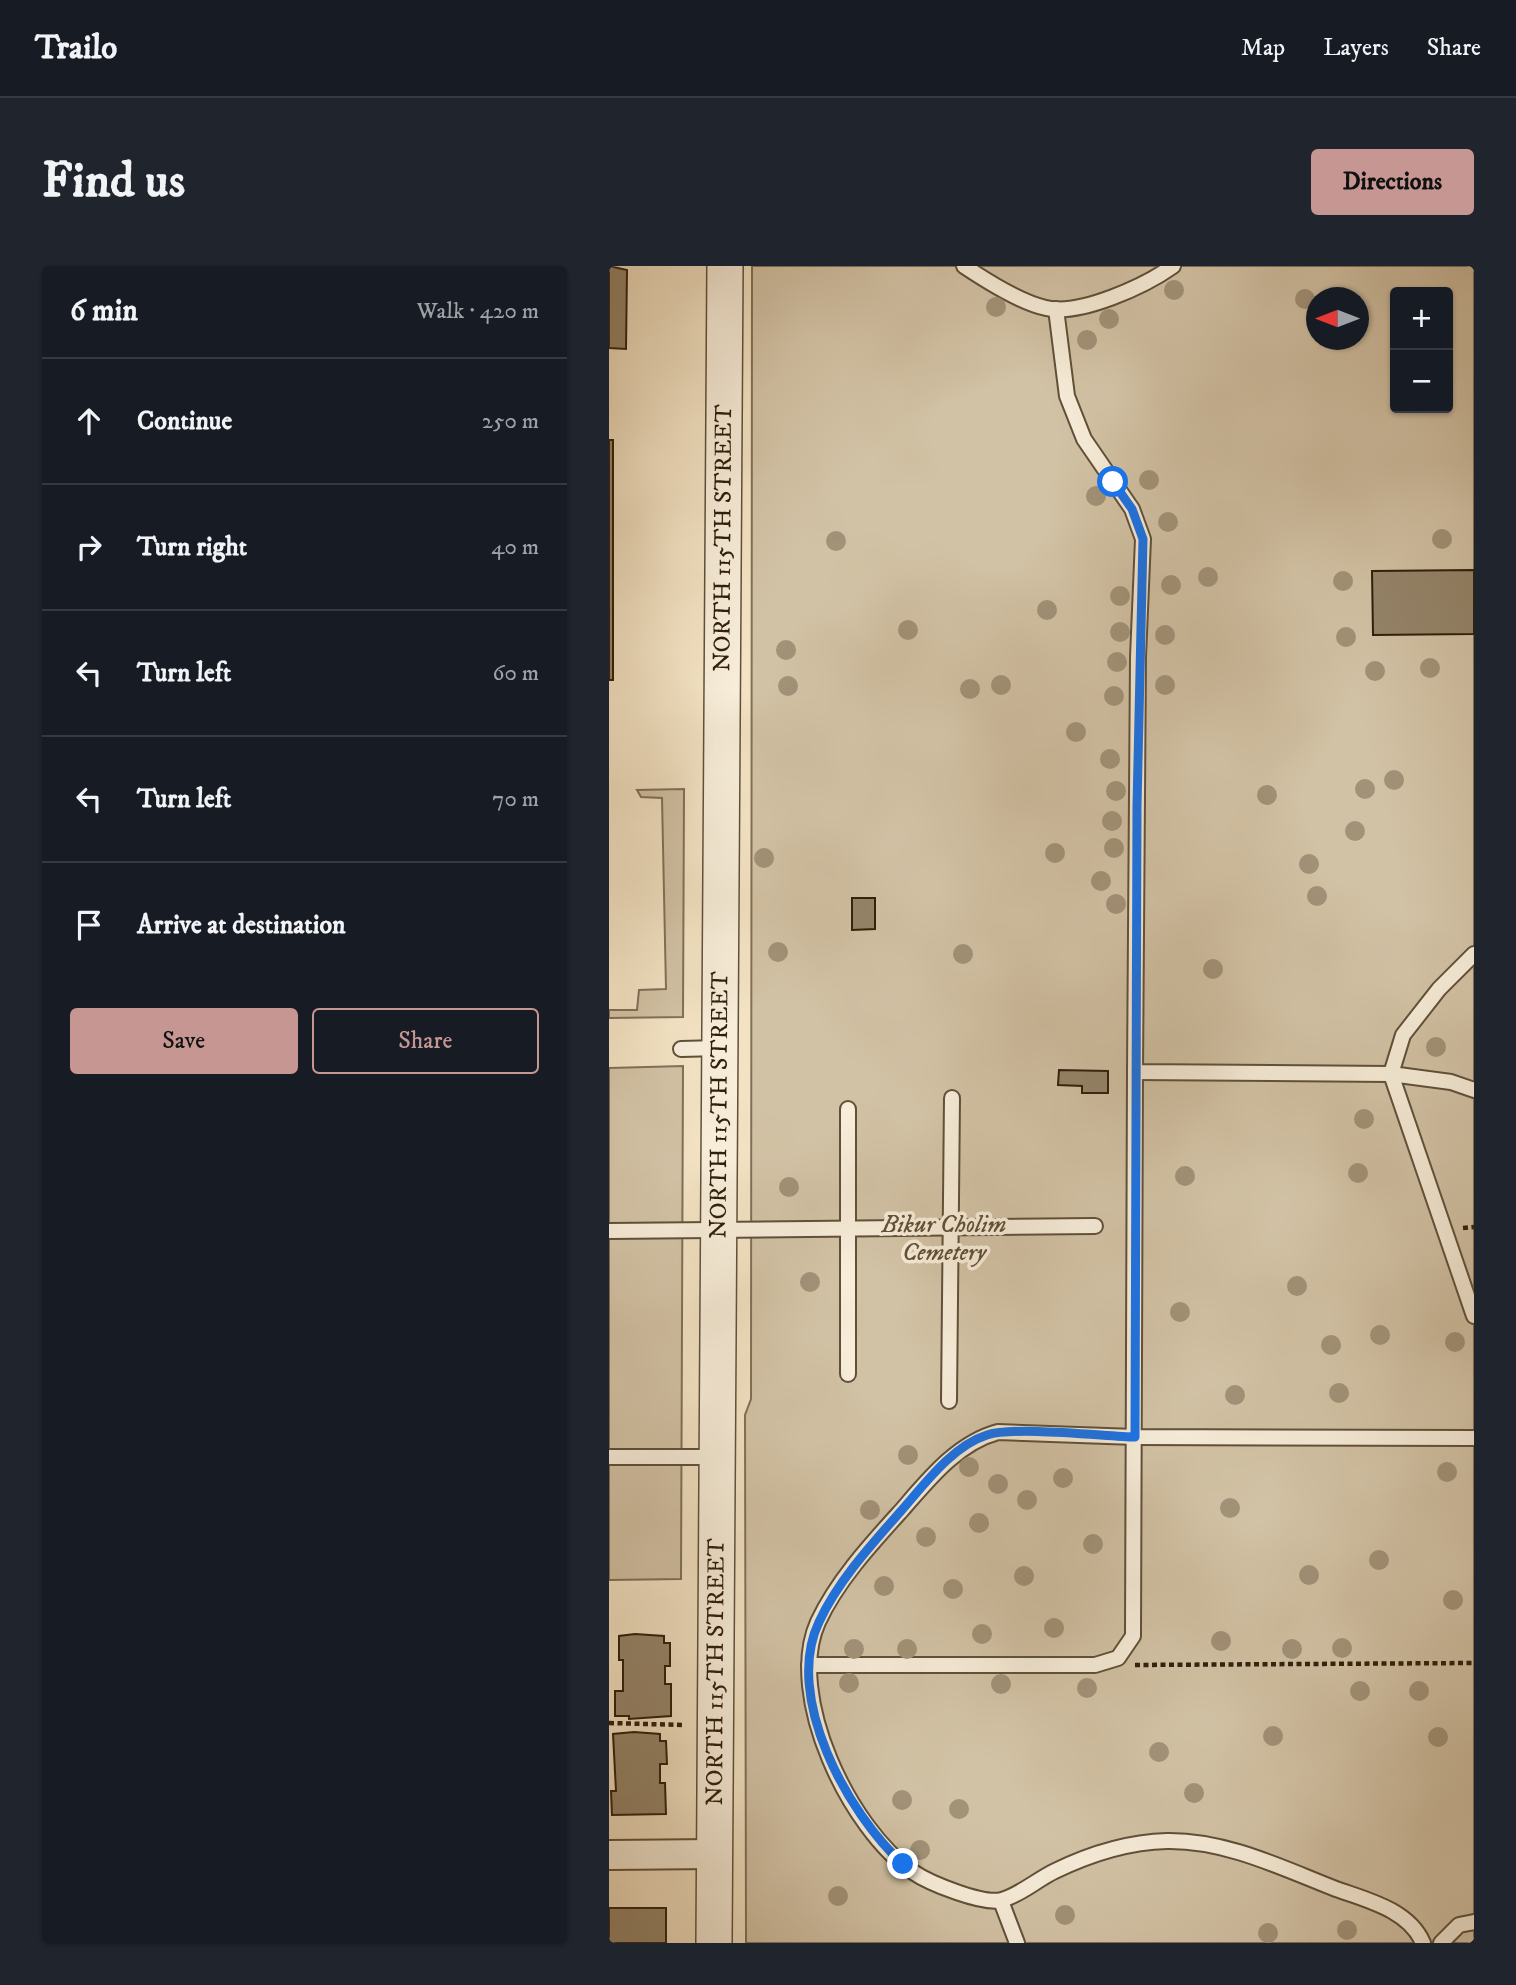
<!DOCTYPE html>
<html lang="en">
<head>
<meta charset="utf-8">
<style>
  :root { --surface:#171b24; --page:#20242c; --text:#f1f3f6; --muted:#9ea1a6; --line:#363941; --accent:#c59692 }
  body { margin:0; font-family:"IM FELL DW Pica",serif; background:var(--page); color:var(--text) }
  .controls { position:absolute; right:21px; top:21px; display:grid; overflow:hidden; border-radius:7px; box-shadow:0 2px 5px #0004 }
  .controls button { width:63px; height:63px; display:grid; place-items:center; padding:0; border:0; border-bottom:2px solid var(--line); background:var(--surface); color:var(--text); font:35px sans-serif }
  .compass { position:absolute; left:697px; top:21px; width:63px; height:63px; border-radius:50%; background:var(--surface); box-shadow:0 2px 5px #0004; rotate:270deg }
  .stop { position:absolute; width:21px; height:21px; margin:-16px; border:5px solid #1a73e8; border-radius:50%; background:#fff }
  .stop.end { background:#1a73e8; border-color:#fff; box-shadow:0 2px 7px #0008 }
  .list { margin:0; padding:0; list-style:none }
  h2 { display:flex; justify-content:space-between; align-items:center; height:91px; margin:0; padding:0 28px; font-size:30px }
  h2 small { font-size:23px; font-weight:400; color:var(--muted) }
  .list li { display:grid; grid-template-columns:46px 1fr auto; gap:21px; align-items:center; box-sizing:border-box; height:126px; padding:0 28px; border-top:2px solid var(--line) }
  .list b { display:block; font-size:26px; white-space:nowrap }
  .list em { font-size:23px; font-style:normal; color:var(--muted) }
  .actions { display:flex; gap:14px; padding:21px 28px }
  .actions a { flex:1; padding:16px 0; border:2px solid var(--accent); border-radius:7px; text-align:center; font-size:24px; color:var(--accent) }
  .actions .main { background:var(--accent); color:#111 }
  .icon { flex:none; width:38px; height:38px; fill:none; stroke:currentColor; stroke-width:2; stroke-linecap:round; stroke-linejoin:round }
  .map { position:relative; flex:none; width:865px; height:1677px; overflow:hidden; border-radius:7px }
  header { display:flex; align-items:center; gap:42px; box-sizing:border-box; height:98px; padding:0 35px; background:var(--surface); border-bottom:2px solid var(--line) }
  header strong { font-size:33px }
  nav { display:flex; gap:38px; margin-inline-start:auto; font-size:24px }
  .intro { display:flex; align-items:center; justify-content:space-between; box-sizing:border-box; height:168px; padding:0 42px }
  h1 { margin:0; font-size:49px }
  .button { padding:18px 32px; border-radius:7px; background:var(--accent); color:#111; font-size:24px; font-weight:700 }
  main { display:flex; gap:42px; padding:0 42px }
  aside { flex:1; background:var(--surface); border-radius:7px; box-shadow:0 2px 5px #0004 }
  .map>svg:first-child { display:block }
</style>
</head>
<body>
<header>
<strong>Trailo</strong>
<nav><a>Map</a><a>Layers</a><a>Share</a></nav>
</header>
<div class="intro"><h1>Find us</h1><a class="button">Directions</a></div>
<main>
<aside>
<h2>6 min<small>Walk · 420 m</small></h2>
<ul class="list">
<li><svg class="icon" aria-label="ahead" viewBox="0 0 24 24"><path d="M12 20V5M6 11l6-6 6 6"/></svg><div><b>Continue</b></div><em>250 m</em></li>
<li><svg class="icon" aria-label="right" viewBox="0 0 24 24"><path d="M7 20v-9h11M14 6l5 5-5 5"/></svg><div><b>Turn right</b></div><em>40 m</em></li>
<li><svg class="icon" aria-label="left" viewBox="0 0 24 24"><path d="M17 20v-9H6M10 6l-5 5 5 5"/></svg><div><b>Turn left</b></div><em>60 m</em></li>
<li><svg class="icon" aria-label="left" viewBox="0 0 24 24"><path d="M17 20v-9H6M10 6l-5 5 5 5"/></svg><div><b>Turn left</b></div><em>70 m</em></li>
<li><svg class="icon" aria-label="arrive" viewBox="0 0 24 24"><path d="M6 21V4h12l-3 4 3 4H6"/></svg><div><b>Arrive at destination</b></div></li>
</ul>
<div class="actions"><a class="main">Save</a><a>Share</a></div>
</aside>
<div class="map">
<svg width="865" height="1677" viewBox="0 0 865 1677">
  <rect width="100%" height="100%" fill="#f3e3c4"/>
  <filter id="stains"><feTurbulence type="fractalNoise" baseFrequency=".00286" numOctaves="4"/><feColorMatrix values="0 0 0 0 .2 0 0 0 0 .09 0 0 0 0 .02 0 0 0 .5 -.17"/></filter>
  <radialGradient id="worn" r=".72"><stop offset=".6" stop-color="#630" stop-opacity="0"/><stop offset="1" stop-color="#630" stop-opacity=".3"/></radialGradient>
  <g fill="#d2c2a5" stroke="#807058" stroke-width="2" fill-rule="evenodd">
    <path d="M143,0H865V1677H137L136,1149L142,1133ZM786,26H839V142H786ZM708,32H750V74H708Z"/>
    <path d="M75,523L74,751L0,752V744H28L30,724L57,723L53,532L32,531L28,524Z"/>
    <path d="M74,800L72,1313L0,1314V802Z"/>
  </g>
  <g fill="#95856b" stroke="#2f1f0b" stroke-width="2">
    <path d="M0,0L18,4L17,83L0,82Z"/>
    <rect x="0" y="174" width="4" height="240"/>
    <path d="M865,304V368L764,369L763,305Z"/>
    <path d="M243,632H266V663L243,664Z"/>
    <path d="M450,804L499,805V827H473V820L449,819Z"/>
    <path d="M26,1368L55,1370V1377H61V1400H56V1418H62V1450L20,1453V1450H6V1425H14V1394H10V1370Z"/>
    <path d="M25,1466L51,1468V1475H57L58,1498H51V1517H56L57,1548L3,1549L2,1525H7L4,1468Z"/>
    <rect x="0" y="1642" width="57" height="35"/>
  </g>
  <g fill="none" stroke-linecap="round" stroke-linejoin="round">
    <g stroke="#605039" stroke-width="18">
      <g id="service">
        <path d="M355,0C376,14 412,37 437,42C471,50 536,20 564,0"/>
        <path d="M447,43L458,130L475,173L523,243L534,273L529,391L526,806L782,808L794,769L830,723L865,688"/>
        <path d="M72,783L110,782"/>
        <path d="M865,824L842,816L782,808L865,1050"/>
        <path d="M239,843V1108"/>
        <path d="M0,965L486,960"/>
        <path d="M340,1135L343,832"/>
        <path d="M0,1191H107"/>
        <path d="M200,1399H486L509,1392L524,1370L526,806"/>
        <path d="M392,1635L408,1677"/>
        <path d="M814,1677C800,1644 758,1634 727,1623C673,1602 617,1574 558,1575C519,1576 481,1588 446,1605C429,1613 411,1629 393,1634C374,1639 320,1617 304,1606C241,1564 176,1429 209,1356C228,1315 262,1278 292,1245C319,1214 348,1177 389,1166L526,1171L865,1172"/>
        <path d="M832,1677L850,1659L865,1656"/>
      </g>
    </g>
    <g stroke="#605039" stroke-width="32">
      <path id="minor" d="M0,1589L106,1588"/>
    </g>
    <g stroke="#605039" stroke-width="38">
      <g id="tertiary">
        <path id="s1" d="M105,1677L116,0"/>
      </g>
    </g>
    <g stroke="#2f1f0b" stroke-width="4.5" stroke-dasharray="5 3.5" stroke-linecap="butt">
      <path d="M854,962L865,961"/>
      <path d="M526,1399L865,1397"/>
      <path d="M0,1457L75,1459"/>
    </g>
    <use href="#service" stroke="#f7edd9" stroke-width="14"/>
    <use href="#minor" stroke="#f7edd9" stroke-width="28"/>
    <use href="#tertiary" stroke="#f7edd9" stroke-width="35"/>
  </g>
  <g fill="#a29278">
    <circle cx="565" cy="24" r="10"/>
    <circle cx="696" cy="33" r="10"/>
    <circle cx="387" cy="41" r="10"/>
    <circle cx="500" cy="53" r="10"/>
    <circle cx="478" cy="74" r="10"/>
    <circle cx="540" cy="214" r="10"/>
    <circle cx="487" cy="230" r="10"/>
    <circle cx="559" cy="256" r="10"/>
    <circle cx="833" cy="273" r="10"/>
    <circle cx="227" cy="275" r="10"/>
    <circle cx="599" cy="311" r="10"/>
    <circle cx="734" cy="315" r="10"/>
    <circle cx="562" cy="319" r="10"/>
    <circle cx="511" cy="330" r="10"/>
    <circle cx="438" cy="344" r="10"/>
    <circle cx="299" cy="364" r="10"/>
    <circle cx="511" cy="366" r="10"/>
    <circle cx="556" cy="369" r="10"/>
    <circle cx="737" cy="371" r="10"/>
    <circle cx="177" cy="384" r="10"/>
    <circle cx="508" cy="396" r="10"/>
    <circle cx="821" cy="402" r="10"/>
    <circle cx="766" cy="405" r="10"/>
    <circle cx="392" cy="419" r="10"/>
    <circle cx="556" cy="419" r="10"/>
    <circle cx="179" cy="420" r="10"/>
    <circle cx="361" cy="423" r="10"/>
    <circle cx="505" cy="430" r="10"/>
    <circle cx="467" cy="466" r="10"/>
    <circle cx="501" cy="493" r="10"/>
    <circle cx="785" cy="514" r="10"/>
    <circle cx="756" cy="523" r="10"/>
    <circle cx="507" cy="525" r="10"/>
    <circle cx="658" cy="529" r="10"/>
    <circle cx="503" cy="555" r="10"/>
    <circle cx="746" cy="565" r="10"/>
    <circle cx="505" cy="582" r="10"/>
    <circle cx="446" cy="587" r="10"/>
    <circle cx="155" cy="592" r="10"/>
    <circle cx="700" cy="598" r="10"/>
    <circle cx="492" cy="615" r="10"/>
    <circle cx="708" cy="630" r="10"/>
    <circle cx="507" cy="638" r="10"/>
    <circle cx="169" cy="686" r="10"/>
    <circle cx="354" cy="688" r="10"/>
    <circle cx="604" cy="703" r="10"/>
    <circle cx="827" cy="781" r="10"/>
    <circle cx="755" cy="853" r="10"/>
    <circle cx="749" cy="907" r="10"/>
    <circle cx="576" cy="910" r="10"/>
    <circle cx="180" cy="921" r="10"/>
    <circle cx="201" cy="1016" r="10"/>
    <circle cx="688" cy="1020" r="10"/>
    <circle cx="571" cy="1046" r="10"/>
    <circle cx="771" cy="1069" r="10"/>
    <circle cx="846" cy="1076" r="10"/>
    <circle cx="722" cy="1079" r="10"/>
    <circle cx="730" cy="1127" r="10"/>
    <circle cx="626" cy="1129" r="10"/>
    <circle cx="299" cy="1189" r="10"/>
    <circle cx="360" cy="1201" r="10"/>
    <circle cx="838" cy="1206" r="10"/>
    <circle cx="454" cy="1212" r="10"/>
    <circle cx="389" cy="1218" r="10"/>
    <circle cx="418" cy="1234" r="10"/>
    <circle cx="621" cy="1242" r="10"/>
    <circle cx="261" cy="1244" r="10"/>
    <circle cx="370" cy="1257" r="10"/>
    <circle cx="317" cy="1271" r="10"/>
    <circle cx="484" cy="1278" r="10"/>
    <circle cx="770" cy="1294" r="10"/>
    <circle cx="700" cy="1309" r="10"/>
    <circle cx="415" cy="1310" r="10"/>
    <circle cx="275" cy="1320" r="10"/>
    <circle cx="344" cy="1323" r="10"/>
    <circle cx="844" cy="1334" r="10"/>
    <circle cx="445" cy="1362" r="10"/>
    <circle cx="373" cy="1368" r="10"/>
    <circle cx="612" cy="1375" r="10"/>
    <circle cx="733" cy="1382" r="10"/>
    <circle cx="245" cy="1383" r="10"/>
    <circle cx="298" cy="1383" r="10"/>
    <circle cx="683" cy="1383" r="10"/>
    <circle cx="240" cy="1417" r="10"/>
    <circle cx="392" cy="1418" r="10"/>
    <circle cx="478" cy="1422" r="10"/>
    <circle cx="751" cy="1425" r="10"/>
    <circle cx="810" cy="1425" r="10"/>
    <circle cx="664" cy="1470" r="10"/>
    <circle cx="829" cy="1471" r="10"/>
    <circle cx="550" cy="1486" r="10"/>
    <circle cx="585" cy="1527" r="10"/>
    <circle cx="293" cy="1534" r="10"/>
    <circle cx="350" cy="1543" r="10"/>
    <circle cx="311" cy="1584" r="10"/>
    <circle cx="229" cy="1630" r="10"/>
    <circle cx="456" cy="1649" r="10"/>
    <circle cx="738" cy="1664" r="10"/>
    <circle cx="659" cy="1667" r="10"/>
  </g>
  <g fill="none" stroke-linecap="round" stroke-linejoin="round">
    <path stroke="#1a73e8" stroke-width="9" d="M294,1598C239,1548 174,1431 210,1356C229,1315 262,1279 292,1245C315,1219 343,1180 378,1169C406,1160 493,1170 526,1171L528,540L534,273L523,243L504,216"/>
  </g>
  <g text-anchor="middle" dominant-baseline="central" stroke-width="7" stroke-linejoin="round" paint-order="stroke">
    <g font-size="24" fill="#2f1f0b" stroke="#f7edd9">
      <text stroke="none"><textPath href="#s1" startOffset="1405">NORTH 115TH STREET</textPath></text>
      <text stroke="none"><textPath href="#s1" startOffset="838">NORTH 115TH STREET</textPath></text>
      <text stroke="none"><textPath href="#s1" startOffset="271">NORTH 115TH STREET</textPath></text>
    </g>
    <g font-size="24" font-style="italic" fill="#605039" stroke="#f7edd9">
      <text x="335" y="959">Bikur Cholim<tspan x="335" dy="28">Cemetery</tspan></text>
    </g>
  </g>
  <rect width="100%" height="100%" filter="url(#stains)"/>
  <rect width="100%" height="100%" fill="url(#worn)"/>
</svg>
<div class="controls">
<button>+</button>
<button>−</button>
</div>
<svg class="compass" viewBox="-18 -18 36 36"><path d="M0-13l5 13h-10z" fill="#e53935"/><path d="M0 13l5-13h-10z" fill="#9ea1a6"/></svg>
<div class="stop" style="left:504px;top:216px"></div>
<div class="stop end" style="left:294px;top:1598px"></div>
</div>
</main>
</body>
</html>
